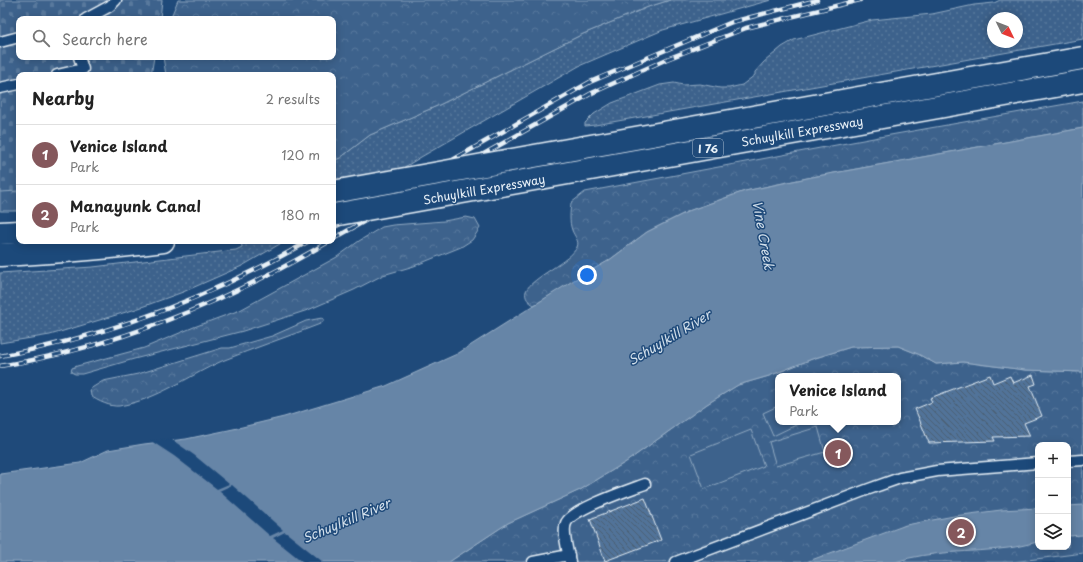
<!DOCTYPE html>
<html lang="en">
<head>
<meta charset="utf-8">
<style>
  :root { --surface:#fff; --page:#f6f6f6; --text:#222; --muted:#767676; --line:#e0e0e0; --accent:#85585c }
  body { margin:0; font-family:"Playpen Sans",sans-serif; background:var(--page); color:var(--text) }
  .controls { position:absolute; right:12px; bottom:12px; display:grid; overflow:hidden; border-radius:8px; box-shadow:0 2px 10px #0003 }
  .controls button { width:36px; height:36px; display:grid; place-items:center; padding:0; border:0; border-bottom:1px solid var(--line); background:var(--surface); color:var(--text); font:20px sans-serif }
  .compass { position:absolute; left:987px; top:12px; width:36px; height:36px; border-radius:50%; background:var(--surface); box-shadow:0 2px 10px #0003; rotate:133deg }
  .you { position:absolute; left:587px; top:275px; width:14px; height:14px; margin:-10px; border:3px solid #fff; border-radius:50%; background:#1a73e8; box-shadow:0 0 0 6px #1a73e833 }
  .badge { display:grid; place-items:center; width:26px; height:26px; border-radius:50%; background:var(--accent); color:#fff; font-size:13px; font-weight:700 }
  .pin { position:absolute; translate:-50% -50%; border:2px solid #fff; box-shadow:0 1px 4px #0006 }
  .popup { position:absolute; left:775px; top:373px; width:126px; height:52px; box-sizing:border-box; display:grid; place-content:center; border-radius:8px; background:var(--surface); filter:drop-shadow(0 1px 3px #0005); font-size:13px; white-space:nowrap; color:var(--muted) }
  .popup b { font-size:15px; color:var(--text) }
  .popup::after { content:''; position:absolute; left:50%; top:100%; margin-left:-8px; border:8px solid transparent; border-top-color:var(--surface) }
  .list { margin:0; padding:0; list-style:none }
  h2 { display:flex; justify-content:space-between; align-items:center; height:52px; margin:0; padding:0 16px; font-size:17px }
  h2 small { font-size:13px; font-weight:400; color:var(--muted) }
  .list li { display:grid; grid-template-columns:26px 1fr auto; gap:12px; align-items:center; box-sizing:border-box; height:60px; padding:0 16px; border-top:1px solid var(--line) }
  .list b { display:block; font-size:15px; white-space:nowrap }
  .list p { margin:0; font-size:13px; white-space:nowrap; color:var(--muted) }
  .list em { font-size:13px; font-style:normal; color:var(--muted) }
  .icon { flex:none; width:22px; height:22px; fill:none; stroke:currentColor; stroke-width:2; stroke-linecap:round; stroke-linejoin:round }
  .map { position:relative; flex:none; width:1083px; height:562px; overflow:hidden }
  .search { position:absolute; background:var(--surface); box-shadow:0 2px 10px #0003; left:16px; top:16px; width:320px; height:44px; display:flex; align-items:center; gap:10px; box-sizing:border-box; padding:0 14px; border-radius:8px; color:var(--muted); font-size:15px }
  .panel { position:absolute; background:var(--surface); box-shadow:0 2px 10px #0003; left:16px; top:72px; width:320px; height:172px; border-radius:8px }
  .map>svg:first-child { display:block }
</style>
</head>
<body>
<div class="map">
<svg width="1083" height="562" viewBox="0 0 1083 562">
  <defs>
    <pattern id="grass-dots" width="8" height="8" patternUnits="userSpaceOnUse"><rect width="8" height="8" fill="#3c628c"/><path d="M2 2h.1M6 6h.1" fill="none" stroke="#58799d" stroke-width="1.8" stroke-linecap="round"/></pattern>
    <pattern id="forest-crowns" width="20" height="18" patternUnits="userSpaceOnUse"><rect width="20" height="18" fill="#3c628c"/><path d="M2 6a3 3 0 1 1 6 0M12 15a3 3 0 1 1 6 0" fill="none" stroke="#58799d"/></pattern>
    <pattern id="cemetery-stones" width="16" height="16" patternUnits="userSpaceOnUse"><rect width="16" height="16" fill="#3c628c"/><path d="M2 7V4a2 2 0 0 1 4 0v3zM10 15v-3a2 2 0 0 1 4 0v3z" fill="#58799d"/></pattern>
    <pattern id="building-back-hatch" width="6" height="6" patternUnits="userSpaceOnUse"><rect width="6" height="6" fill="#517399"/><path d="M-1 5l2 2M0 0l6 6M5-1l2 2" fill="none" stroke="#4c5e72"/></pattern>
  </defs>
  <rect width="100%" height="100%" fill="#1f4a7a"/>
  <filter id="ink" filterUnits="userSpaceOnUse"><feTurbulence type="fractalNoise" baseFrequency=".025" numOctaves="2"/><feDisplacementMap in="SourceGraphic" scale="8" xChannelSelector="R" yChannelSelector="G"/><feConvolveMatrix kernelMatrix="1 2 1 2 8 2 1 2 1" color-interpolation-filters="sRGB"/></filter>
  <g filter="url(#ink)">
    <path fill="#2e5683" d="M1083,553V562H1011Z"/>
    <g fill="url(#grass-dots)" stroke="#92aac2" fill-rule="evenodd">
      <path d="M670,0H771L663,30L579,66L421,157L333,211V161L340,158L370,135L437,106L583,34L648,7Z"/>
      <path d="M1000,0H1083V39L595,125L585,126V123L594,114L612,103L660,85L674,83L683,85L700,84L720,88H729L742,85L755,75V72L764,62L782,47L794,40L872,20L932,14L974,5L994,3ZM993,18H1017V42H993Z"/>
      <path d="M241,241H285L242,266L183,292L136,309L50,335L0,343V273L93,267L236,250L242,247Z"/>
    </g>
    <g fill="url(#forest-crowns)" stroke="#92aac2" fill-rule="evenodd">
      <path d="M178,0H670L648,7L583,34L437,106L370,135L340,158L333,161V75H166L163,57H333V19H170Z"/>
      <path d="M1083,101V128L812,177L745,191L691,210L647,232L608,261L534,305C529,302 524,298 526,291C531,278 571,261 577,247C580,241 574,236 572,230C569,222 570,212 571,203L585,192L879,137Z"/>
      <path d="M19,128V211H0V129Z"/>
      <path d="M466,217L475,219L480,228L472,240L461,247L414,266L383,275L354,290L308,310L243,331L134,359L82,374H75L71,372L72,368L77,366L144,348L194,327L240,310L337,257L359,241L382,227L393,225L444,221Z"/>
      <path d="M322,318L325,320L320,324C287,337 254,348 222,361C188,376 157,400 119,406C111,407 97,401 91,396L90,389L103,381L138,374L222,348H230L272,336L306,321Z"/>
      <path d="M898,346L918,354L936,364L963,362L1025,370L1083,372V553L1012,562H449L508,523L580,490L626,462L707,404L738,385L769,376L812,359L851,347ZM778,376H898V422H778ZM1038,445H1068V547H1038Z"/>
    </g>
    <path fill="url(#cemetery-stones)" stroke="#92aac2" d="M0,0H162L160,19H19V57H154L151,75H19V191L0,192Z"/>
    <g fill="#3c628c" stroke="#92aac2">
      <path d="M778,406V422H802L773,436L763,413Z"/>
      <path d="M818,427L825,452L776,466L769,442Z"/>
      <path d="M751,430L764,466L704,489L691,454Z"/>
    </g>
    <g fill="#6685a7" stroke="#9ab0c7">
      <path d="M1083,128V372L1025,370L963,362L936,364L918,354L898,346L851,347L812,359L769,376L738,385L707,404L626,462L580,490L508,523L449,562H0V474L80,463L108,450L144,444L186,439L238,428L284,417L386,386L457,354L574,280L608,261L647,232L691,210L745,191L812,177Z"/>
      <path d="M1083,505V535L1068,536V506Z"/>
      <path d="M1038,508V542C1028,544 1018,547 1008,548C971,553 931,550 895,562H806L906,525L954,516L1001,510Z"/>
    </g>
    <g fill="#1f4a7a">
      <path d="M171,439L194,455L229,484L217,489L174,456L151,441Z"/>
      <path d="M232,485L283,530L270,536L219,491Z"/>
      <path d="M285,532L288,534L323,562H303L273,538Z"/>
    </g>
    <g fill="url(#building-back-hatch)" stroke="#e8f1f8">
      <path d="M990,375L993,383L1010,376L1013,383L1033,375L1036,384L1030,386L1042,416L1024,423L1030,436L993,437L995,441L929,443L915,409L932,402L930,398Z"/>
      <path d="M645,498L661,540L605,561L590,519Z"/>
    </g>
    <g fill="none" stroke-linecap="round" stroke-linejoin="round">
      <g stroke="#e8f1f8" stroke-width="13">
        <g id="lane">
          <path d="M86,19L110,6L116,0"/>
          <path d="M0,42L19,37"/>
          <path d="M57,75L83,69L79,57"/>
          <path d="M0,88L19,84"/>
          <path d="M1068,461L1083,460"/>
          <path d="M533,562L569,555"/>
          <path d="M570,562C568,552 562,532 566,523C572,509 629,490 645,484"/>
          <path d="M676,562L869,489L900,478L937,471L1038,463"/>
        </g>
      </g>
      <g stroke="#e8f1f8" stroke-width="25">
        <g id="highway">
          <path d="M0,233L19,232"/>
          <path d="M0,255C55,252 109,248 163,241"/>
        </g>
      </g>
      <use href="#lane" stroke="#1f4a7a" stroke-width="10"/>
      <use href="#highway" stroke="#1f4a7a" stroke-width="22"/>
      <g stroke="#e8f1f8" stroke-width="4.5">
        <g id="rail">
          <path d="M333,228L590,82L732,22L817,0"/>
          <path d="M333,239L592,93L667,59L746,28L860,0"/>
          <path d="M0,356C111,336 212,296 309,241"/>
          <path d="M0,366C87,352 171,323 250,284C277,271 304,256 330,241"/>
        </g>
      </g>
      <use href="#rail" stroke="#1f4a7a" stroke-width="3" stroke-dasharray="9" stroke-linecap="butt"/>
      <g stroke="#e8f1f8" stroke-width="25" stroke-linecap="butt">
        <g id="highway-bridge">
          <path d="M333,192L1083,58"/>
          <path d="M333,215L1083,81"/>
        </g>
      </g>
      <use href="#highway-bridge" stroke="#1f4a7a" stroke-width="22"/>
    </g>
  </g>
  <g text-anchor="middle" dominant-baseline="central" stroke-width="3" stroke-linejoin="round" paint-order="stroke">
    <rect fill="#1f4a7a" stroke="#acbfd2" stroke-width="1" x="693" y="139" width="30" height="18" rx="3"/>
    <g font-size="11" font-weight="bold" fill="#e8f1f8">
      <text x="708" y="148">I 76</text>
    </g>
    <g font-size="12" fill="#e8f1f8" stroke="#1f4a7a">
      <text transform="translate(802 131) rotate(-10)">Schuylkill Expressway</text>
      <text transform="translate(484 189) rotate(-10)">Schuylkill Expressway</text>
    </g>
    <g font-size="13" font-style="italic" fill="#d4e1ec" stroke="#1f4a7a">
      <text transform="translate(764 235) rotate(80)">Vine Creek</text>
      <text transform="translate(669 337) rotate(-31)">Schuylkill River</text>
      <text transform="translate(346 520) rotate(-23)">Schuylkill River</text>
    </g>
  </g>
</svg>
<div class="controls">
<button>+</button>
<button>−</button>
<button><svg class="icon" aria-label="layers" viewBox="0 0 24 24"><path d="M12 4l9 5-9 5-9-5zM3 14l9 5 9-5"/></svg></button>
</div>
<svg class="compass" viewBox="-18 -18 36 36"><path d="M0-13l5 13h-10z" fill="#e53935"/><path d="M0 13l5-13h-10z" fill="#767676"/></svg>
<div class="you"></div>
<div class="pin badge" style="left:838px;top:453px">1</div>
<div class="popup"><b>Venice Island</b>Park</div>
<div class="pin badge" style="left:961px;top:532px">2</div>
<div class="search"><svg class="icon" aria-label="search" viewBox="0 0 24 24"><circle cx="10" cy="10" r="6"/><path d="M15 15l6 6"/></svg>Search here</div>
<section class="panel">
<h2>Nearby<small>2 results</small></h2>
<ul class="list">
<li><span class="badge">1</span><div><b>Venice Island</b><p>Park</p></div><em>120 m</em></li>
<li><span class="badge">2</span><div><b>Manayunk Canal</b><p>Park</p></div><em>180 m</em></li>
</ul>
</section>
</div>
</body>
</html>
